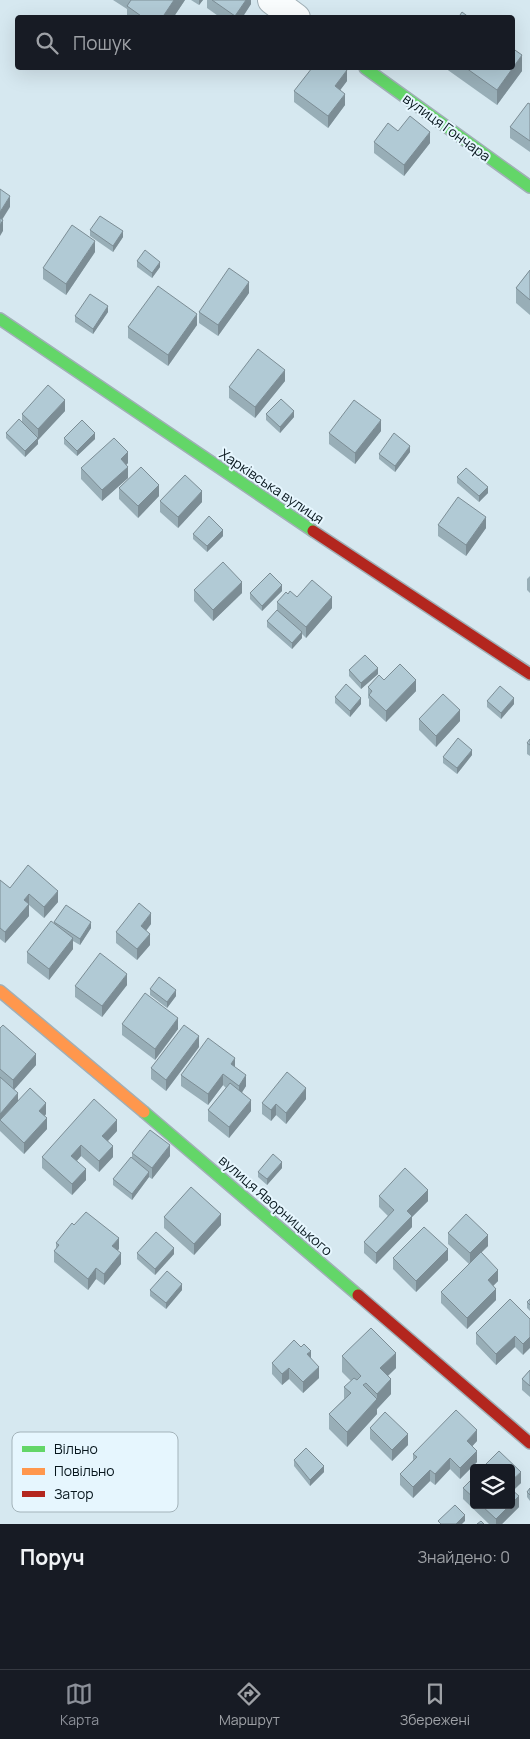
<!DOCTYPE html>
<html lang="uk">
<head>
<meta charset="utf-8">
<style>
  :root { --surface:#171b24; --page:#242831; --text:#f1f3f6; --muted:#9ea1a6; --line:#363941; --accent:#8c9099 }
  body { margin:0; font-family:Manrope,sans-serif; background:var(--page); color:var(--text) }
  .controls { position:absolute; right:15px; bottom:15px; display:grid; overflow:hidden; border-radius:5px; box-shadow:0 5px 20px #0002 }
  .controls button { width:45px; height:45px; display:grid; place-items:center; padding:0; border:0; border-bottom:1px solid var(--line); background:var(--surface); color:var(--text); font:25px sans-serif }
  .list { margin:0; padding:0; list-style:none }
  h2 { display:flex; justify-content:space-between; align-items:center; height:65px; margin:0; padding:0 20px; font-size:21px }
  h2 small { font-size:16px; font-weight:400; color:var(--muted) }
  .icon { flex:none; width:28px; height:28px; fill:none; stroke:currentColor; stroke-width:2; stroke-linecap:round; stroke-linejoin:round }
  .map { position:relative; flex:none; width:530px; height:1524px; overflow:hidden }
  .search { position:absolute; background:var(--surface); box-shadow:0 5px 20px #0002; left:15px; right:15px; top:15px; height:55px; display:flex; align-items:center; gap:12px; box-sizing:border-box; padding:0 18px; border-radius:5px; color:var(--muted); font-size:19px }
  .sheet { height:145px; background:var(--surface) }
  nav { display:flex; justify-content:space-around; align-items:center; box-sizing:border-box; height:70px; border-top:1px solid var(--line); background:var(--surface); font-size:14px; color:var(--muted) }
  nav a { display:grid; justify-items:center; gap:2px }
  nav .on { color:var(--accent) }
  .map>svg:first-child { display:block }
</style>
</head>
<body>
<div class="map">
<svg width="530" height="1524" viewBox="0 0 530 1524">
  <rect width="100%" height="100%" fill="#d6e8f0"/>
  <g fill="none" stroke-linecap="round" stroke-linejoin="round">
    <g stroke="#a0afb6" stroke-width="30">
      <path id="street" d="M272,0L296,18"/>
    </g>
    <g stroke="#a0afb6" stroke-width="14">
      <g id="fast">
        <path d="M365,68L530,187"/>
        <path d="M0,319L313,531"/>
        <path d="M144,1112L358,1295"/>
      </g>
    </g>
    <g stroke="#a0afb6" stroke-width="14">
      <path id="slow" d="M0,991L144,1112"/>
    </g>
    <g stroke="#a0afb6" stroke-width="14">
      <g id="jam">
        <path d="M313,531L530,674"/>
        <path d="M358,1295L530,1443"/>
      </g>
    </g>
    <use href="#street" stroke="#f9fcfd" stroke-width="28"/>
    <use href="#fast" stroke="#63d668" stroke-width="11"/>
    <use href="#slow" stroke="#ff974d" stroke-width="11"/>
    <use href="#jam" stroke="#b3261e" stroke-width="11"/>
  </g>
  <g fill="#98aeb7">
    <path d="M113,0H185L173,18H127V9Z"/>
    <path d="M191,0H203L199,5Z"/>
    <path d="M207,0H251V4L242,18H221L207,8Z"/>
    <path d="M445,68H512L522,71L497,105Z"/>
    <path d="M347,81L340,90L345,105L328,128L294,102V91Z"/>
    <path d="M530,104V152L510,138V127Z"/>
    <path d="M398,131L430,143L404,176L374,153V142Z"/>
    <path d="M90,230L123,237L113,252L90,236Z"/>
    <path d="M95,252L66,295L43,279V268Z"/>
    <path d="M137,261L160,267L152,278L137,267Z"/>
    <path d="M530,270V315L516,303V288Z"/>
    <path d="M249,293L218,336L199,323V312Z"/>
    <path d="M108,312L93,334L75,322V316Z"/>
    <path d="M197,325L168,366L128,338V327Z"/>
    <path d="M285,381L255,418L229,398V387Z"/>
    <path d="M65,411L38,440V444L25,457L6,438V433L22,422V414Z"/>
    <path d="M266,414L294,417L280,433L266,420Z"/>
    <path d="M381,431L355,464L329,444V433Z"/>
    <path d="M64,438L95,439L77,456L64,444Z"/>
    <path d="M410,452L395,472L379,459V454Z"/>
    <path d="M128,463L126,465L128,478L102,501L81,479V468Z"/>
    <path d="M457,477L488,493L479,502L457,483Z"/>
    <path d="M119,488L159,496L138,518L119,499Z"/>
    <path d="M160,501L202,502L178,528L160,512Z"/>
    <path d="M438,525L486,528L466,556L438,536Z"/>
    <path d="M193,534L223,536L207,552L193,539Z"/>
    <path d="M530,576V593L527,590V579Z"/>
    <path d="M194,590L242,593L213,621L194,601Z"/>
    <path d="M282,591L262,611L250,599V593Z"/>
    <path d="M288,594L297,597L332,608L306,638L302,634V638L292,649L267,627V621L277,610V602Z"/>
    <path d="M349,670L378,674L361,689L349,676Z"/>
    <path d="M384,680L416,691L386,722L369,706V699L368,698V687Z"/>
    <path d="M335,697L361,704L350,717L335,703Z"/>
    <path d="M487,701L514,704L501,719L487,707Z"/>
    <path d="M419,719L460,721L436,747L419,730Z"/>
    <path d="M530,739V756L527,754V743Z"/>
    <path d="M472,755L457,774L443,763V757Z"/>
    <path d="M0,880L10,888L58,902L44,918L29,905V916L5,943L0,939Z"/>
    <path d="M54,922L91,928L80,945L73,941V949L49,980L27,963V952L54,923Z"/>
    <path d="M151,924L146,931L150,945L137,960L116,943V932Z"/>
    <path d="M127,985L102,1017L75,997V986Z"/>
    <path d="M150,989L176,996L167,1008L150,995Z"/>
    <path d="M122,1024L178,1029L155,1060L122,1035Z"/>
    <path d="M0,1028L36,1065L14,1089L18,1101L46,1114L45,1116L47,1129L24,1154L0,1131Z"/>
    <path d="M199,1047L166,1091L151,1079V1068Z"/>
    <path d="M235,1067L246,1086L242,1092L251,1111L229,1138L208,1121V1110L226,1088L223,1085L208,1105L181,1086V1075Z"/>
    <path d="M306,1099L286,1124L276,1115L271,1121L262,1114V1103Z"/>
    <path d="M117,1131L108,1141L113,1157L99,1172L81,1156L77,1161L86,1180L72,1195L42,1168V1157Z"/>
    <path d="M132,1153L170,1156L152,1179L149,1177L132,1200L113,1185V1179L132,1158Z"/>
    <path d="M282,1168L267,1185L258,1177V1172Z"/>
    <path d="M379,1196L428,1201L412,1217V1227L376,1264L364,1253V1242L388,1216L379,1207Z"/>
    <path d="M164,1217L221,1225L194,1255L164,1228Z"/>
    <path d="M448,1233L488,1246L481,1252L498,1281L493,1286L496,1300L467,1329L441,1303V1292L469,1264L448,1244Z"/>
    <path d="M56,1243L119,1249L117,1250L121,1264L104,1285L96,1279L88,1290L54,1262V1251L56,1249Z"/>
    <path d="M137,1253L174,1254L155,1275L137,1259Z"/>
    <path d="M393,1258L448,1260L416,1292L393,1269Z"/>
    <path d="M150,1290H182L166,1309L150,1296Z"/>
    <path d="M530,1299V1311L527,1308V1302Z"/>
    <path d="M530,1319L523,1355L515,1347L496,1365L476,1344V1333Z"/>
    <path d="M342,1356L396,1368L388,1376L391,1394L377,1409V1414L347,1447L329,1429V1414L344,1399V1387L351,1381L342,1372Z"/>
    <path d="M311,1358L319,1378L303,1393L289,1379L282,1385L272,1374V1363Z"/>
    <path d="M530,1370V1397L522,1390V1379Z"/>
    <path d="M370,1428L408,1445L392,1461L370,1439Z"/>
    <path d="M477,1441L472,1446L477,1462L460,1479L450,1469L435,1485L430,1481L413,1498L400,1485V1474L413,1460V1454Z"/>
    <path d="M294,1460L324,1472L310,1486L294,1466Z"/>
    <path d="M511,1468L521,1483L513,1491L519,1507L502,1524H489L463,1499V1488L474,1477V1505H511Z"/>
    <path d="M530,1488V1501L527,1497V1492Z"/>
  </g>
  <g fill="#7c8d95">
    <path d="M174,0H185L173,18H162Z"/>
    <path d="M199,0H203L199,5Z"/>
    <path d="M246,0H251V4L242,18H235V16Z"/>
    <path d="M522,55V71L497,105V90Z"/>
    <path d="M347,70V81L335,97V86Z"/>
    <path d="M345,94V105L328,128V116Z"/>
    <path d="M430,132V143L404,176V165Z"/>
    <path d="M10,196V207L0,223V212Z"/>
    <path d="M3,220V231L0,236V225Z"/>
    <path d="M123,231V237L113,252V246Z"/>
    <path d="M95,241V252L66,295V284Z"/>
    <path d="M160,262V267L152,278V273Z"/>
    <path d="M249,282V293L218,336V325Z"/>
    <path d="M108,306V312L93,334V329Z"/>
    <path d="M197,314V325L168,366V355Z"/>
    <path d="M285,370V381L255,418V407Z"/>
    <path d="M65,400V411L38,440V429Z"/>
    <path d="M294,411V417L280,433V427Z"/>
    <path d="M381,420V431L355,464V453Z"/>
    <path d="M95,433V439L77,456V451Z"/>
    <path d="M38,438V444L25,457V451Z"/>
    <path d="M410,446V452L395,472V466Z"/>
    <path d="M128,452V463L121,470V459Z"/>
    <path d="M128,467V478L102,501V490Z"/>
    <path d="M159,485V496L138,518V506Z"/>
    <path d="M488,487V493L479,502V496Z"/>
    <path d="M202,491V502L178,528V517Z"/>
    <path d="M486,517V528L466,556V545Z"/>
    <path d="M223,530V536L207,552V546Z"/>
    <path d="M242,582V593L213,621V610Z"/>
    <path d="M282,585V591L262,611V606Z"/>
    <path d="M332,597V608L306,638V627Z"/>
    <path d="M302,632V638L292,649V643Z"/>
    <path d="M378,668V674L361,689V683Z"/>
    <path d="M416,680V691L386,722V711Z"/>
    <path d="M361,698V704L350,717V711Z"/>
    <path d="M514,698V704L501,719V713Z"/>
    <path d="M460,710V721L436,747V736Z"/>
    <path d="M472,750V755L457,774V768Z"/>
    <path d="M58,891V902L44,918V907Z"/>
    <path d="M29,894V916L5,943V932L24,900Z"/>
    <path d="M151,913V924L141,937V926Z"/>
    <path d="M91,922V928L80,945V939Z"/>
    <path d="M150,934V945L137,960V949Z"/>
    <path d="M73,938V949L49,980V969Z"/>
    <path d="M127,974V985L102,1017V1006Z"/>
    <path d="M176,990V996L167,1008V1002Z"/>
    <path d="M178,1018V1029L155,1060V1049Z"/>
    <path d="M199,1036V1047L166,1091V1080Z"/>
    <path d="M36,1054V1065L13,1091V1080Z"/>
    <path d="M235,1058V1069L231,1064Z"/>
    <path d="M223,1074V1085L208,1105V1094Z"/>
    <path d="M246,1075V1086L239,1097V1086Z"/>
    <path d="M306,1088V1099L286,1124V1113Z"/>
    <path d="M18,1093V1104L0,1120V1114Z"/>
    <path d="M251,1100V1111L229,1138V1127Z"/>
    <path d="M46,1103V1114L39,1122V1111Z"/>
    <path d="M276,1104V1115L271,1121V1110Z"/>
    <path d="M47,1118V1129L24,1154V1143Z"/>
    <path d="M117,1120V1131L102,1147V1136Z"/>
    <path d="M81,1145V1156L71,1167V1156Z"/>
    <path d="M170,1145V1156L152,1179V1168Z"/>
    <path d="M113,1146V1157L99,1172V1161Z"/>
    <path d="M282,1162V1168L267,1185V1179Z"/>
    <path d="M86,1169V1180L72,1195V1184Z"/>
    <path d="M149,1172V1177L132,1200V1194Z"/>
    <path d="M428,1190V1201L412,1217V1227L376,1264V1253L407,1211Z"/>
    <path d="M221,1214V1225L194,1255V1244Z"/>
    <path d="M488,1235V1246L470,1264V1253Z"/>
    <path d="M119,1238V1249L112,1257V1246Z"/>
    <path d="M174,1248V1254L155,1275V1269Z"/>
    <path d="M448,1249V1260L416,1292V1281Z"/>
    <path d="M121,1253V1264L104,1285V1274Z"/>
    <path d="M96,1268V1279L88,1290V1279Z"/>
    <path d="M498,1270V1281L488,1291V1280Z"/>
    <path d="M182,1284V1290L166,1309V1303Z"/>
    <path d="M496,1289V1300L467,1329V1318Z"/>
    <path d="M515,1336V1347L496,1365V1354Z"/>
    <path d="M530,1337V1348L523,1355V1344Z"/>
    <path d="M311,1351V1362L307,1354Z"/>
    <path d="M396,1353V1368L380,1383V1368Z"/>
    <path d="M319,1367V1378L303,1393V1382Z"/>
    <path d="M289,1368V1379L282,1385V1374Z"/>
    <path d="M391,1379V1394L377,1409V1414L347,1447V1432L377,1399V1394Z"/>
    <path d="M477,1430V1441L467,1452V1441Z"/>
    <path d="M408,1434V1445L392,1461V1450Z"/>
    <path d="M477,1451V1462L460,1479V1468Z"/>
    <path d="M450,1458V1469L435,1485V1474Z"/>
    <path d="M324,1466V1472L310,1486V1480Z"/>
    <path d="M430,1470V1481L413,1498V1487Z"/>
    <path d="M521,1472V1483L511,1492V1481Z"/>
    <path d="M519,1496V1507L502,1524H496V1519L510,1505H511V1504Z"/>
    <path d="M465,1515V1521L462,1524H456Z"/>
  </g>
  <g fill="#b1cad5" stroke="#7c8d95">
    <path d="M131,0H174L162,18H144L127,6Z"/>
    <path d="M212,0H246L235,16Z"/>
    <path d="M462,12L470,18H458Z"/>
    <path d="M512,48L522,55L497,90L466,68H512Z"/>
    <path d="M312,68H343L347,70L335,86L345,94L328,116L294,91Z"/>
    <path d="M528,103L530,104V141L510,127Z"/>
    <path d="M410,116L430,132L404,165L374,142L388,123L398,131Z"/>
    <path d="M0,189L10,196L0,212Z"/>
    <path d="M100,216L123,231L113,246L90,230Z"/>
    <path d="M0,218L3,220L0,225Z"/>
    <path d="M72,225L95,241L66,284L43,268Z"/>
    <path d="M145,250L160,262L152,273L137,261Z"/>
    <path d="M229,268L249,282L218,325L199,312Z"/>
    <path d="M530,270V300L516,288Z"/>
    <path d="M158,286L197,314L168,355L128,327Z"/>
    <path d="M90,294L108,306L93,329L75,316Z"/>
    <path d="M258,349L285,370L255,407L229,387Z"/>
    <path d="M48,385L65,400L38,429L22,414Z"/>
    <path d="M281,399L294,411L280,427L266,414Z"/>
    <path d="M354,400L381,420L355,453L329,433Z"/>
    <path d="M19,419L38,438L25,451L6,433Z"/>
    <path d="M82,420L95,433L77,451L64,438Z"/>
    <path d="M394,433L410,446L395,466L379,454Z"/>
    <path d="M114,438L128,452L121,459L128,467L102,490L81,468Z"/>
    <path d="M141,467L159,485L138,506L119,488Z"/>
    <path d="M466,468L488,487L479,496L457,477Z"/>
    <path d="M185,475L202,491L178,517L160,501Z"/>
    <path d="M458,497L486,517L466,545L438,525Z"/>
    <path d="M209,516L223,530L207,546L193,534Z"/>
    <path d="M223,562L242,582L213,610L194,590Z"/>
    <path d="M270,573L282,585L262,606L250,593Z"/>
    <path d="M312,580L332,597L306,627L277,602L286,592L288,594L290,591L297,597Z"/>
    <path d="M277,610L302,632L292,643L267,621Z"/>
    <path d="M365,655L378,668L361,683L349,670Z"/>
    <path d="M400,664L416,680L386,711L369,695L372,691L368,687L379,675L384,680Z"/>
    <path d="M346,684L361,698L350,711L335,697Z"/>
    <path d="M500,686L514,698L501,713L487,701Z"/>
    <path d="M443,694L460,710L436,736L419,719Z"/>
    <path d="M458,738L472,750L457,768L443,757Z"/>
    <path d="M530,739V745L527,743Z"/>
    <path d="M28,865L58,891L44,907L29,894L24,900L29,904L5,932L0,928V880L10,888Z"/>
    <path d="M139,903L151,913L141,926L150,934L137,949L116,932Z"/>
    <path d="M66,905L91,922L80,939L54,922Z"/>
    <path d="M51,921L73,938L49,969L27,952Z"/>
    <path d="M100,953L127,974L102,1006L75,986Z"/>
    <path d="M159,977L176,990L167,1002L150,989Z"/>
    <path d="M145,993L178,1018L155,1049L122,1024Z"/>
    <path d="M3,1025L36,1054L13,1080L0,1069V1028Z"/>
    <path d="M184,1025L199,1036L166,1080L151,1068Z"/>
    <path d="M208,1038L235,1058L231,1064L246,1075L239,1086L223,1074L208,1094L181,1075Z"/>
    <path d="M287,1072L306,1088L286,1113L276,1104L271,1110L262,1103Z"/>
    <path d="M0,1077L18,1093L0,1114Z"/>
    <path d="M230,1083L251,1100L229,1127L208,1110Z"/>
    <path d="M30,1088L46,1103L39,1111L47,1118L24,1143L0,1120Z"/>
    <path d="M94,1099L117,1120L102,1136L113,1146L99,1161L81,1145L71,1156L86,1169L72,1184L42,1157Z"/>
    <path d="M150,1130L170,1145L152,1168L132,1153Z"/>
    <path d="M273,1154L282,1162L267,1179L258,1172Z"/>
    <path d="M131,1157L149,1172L132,1194L113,1179Z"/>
    <path d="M405,1168L428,1190L407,1211L412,1216L376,1253L364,1242L394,1210L379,1196Z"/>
    <path d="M191,1187L221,1214L194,1244L164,1217Z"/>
    <path d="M86,1212L119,1238L112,1246L121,1253L104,1274L96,1268L88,1279L54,1251L59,1245L56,1243L72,1223L74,1225Z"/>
    <path d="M466,1214L488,1235L470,1253L448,1233Z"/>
    <path d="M424,1227L448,1249L416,1281L393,1258Z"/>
    <path d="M156,1232L174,1248L155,1269L137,1253Z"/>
    <path d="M481,1252L498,1270L488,1280L496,1289L467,1318L441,1292Z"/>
    <path d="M167,1271L182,1284L166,1303L150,1290Z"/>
    <path d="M510,1299L530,1319V1337L523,1344L515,1336L496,1354L476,1333Z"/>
    <path d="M530,1299V1305L527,1302Z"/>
    <path d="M371,1328L396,1353L380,1368L391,1379L377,1394L366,1383L363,1385L377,1399L347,1432L329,1414L351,1393L344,1387L354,1378L357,1380L361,1376L342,1356Z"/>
    <path d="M294,1340L301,1347L304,1344L311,1351L307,1354L319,1367L303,1382L289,1368L282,1374L272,1363Z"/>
    <path d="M530,1370V1386L522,1379Z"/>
    <path d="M456,1410L477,1430L467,1441L477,1451L460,1468L450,1458L435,1474L430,1470L413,1487L400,1474L417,1457L413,1454Z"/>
    <path d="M385,1412L408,1434L392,1450L370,1428Z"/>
    <path d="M306,1448L324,1466L310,1480L294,1460Z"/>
    <path d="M499,1451L521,1472L511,1481V1468H482Z"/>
    <path d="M474,1477V1498L463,1488Z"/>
    <path d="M530,1488V1495L527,1492Z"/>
    <path d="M511,1489L519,1496L511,1504Z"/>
    <path d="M455,1505L465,1515L456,1524H441L438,1521Z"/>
    <path d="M481,1505H510L496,1519Z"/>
    <path d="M481,1521L484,1524H477Z"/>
  </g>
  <g text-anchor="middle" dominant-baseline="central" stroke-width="4" stroke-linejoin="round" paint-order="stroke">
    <g font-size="14" fill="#07161d" stroke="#e6f6fe">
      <text transform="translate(447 127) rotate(36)">вулиця Гончара</text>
      <text transform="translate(272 486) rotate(34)">Харківська вулиця</text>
      <text transform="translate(276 1205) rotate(41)">вулиця Яворницького</text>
    </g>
  </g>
  <rect x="12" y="1432" width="166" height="80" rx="8" fill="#e6f6fe" stroke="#a3b3ba" stroke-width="1"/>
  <rect x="22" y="1446" width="23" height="6" fill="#63d668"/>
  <rect x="22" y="1468" width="23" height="7" fill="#ff974d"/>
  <rect x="22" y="1491" width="23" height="6" fill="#b3261e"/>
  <g font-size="14" fill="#07161d">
    <text x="54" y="1454">Вільно</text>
    <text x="54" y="1476">Повільно</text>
    <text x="54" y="1499">Затор</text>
  </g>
</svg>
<div class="controls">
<button><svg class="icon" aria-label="layers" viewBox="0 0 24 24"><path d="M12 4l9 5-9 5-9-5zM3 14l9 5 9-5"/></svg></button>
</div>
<div class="search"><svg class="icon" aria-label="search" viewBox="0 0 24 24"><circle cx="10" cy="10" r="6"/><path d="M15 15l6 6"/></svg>Пошук</div>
</div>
<section class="sheet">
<h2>Поруч<small>Знайдено: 0</small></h2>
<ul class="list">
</ul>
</section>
<nav>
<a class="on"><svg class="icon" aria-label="map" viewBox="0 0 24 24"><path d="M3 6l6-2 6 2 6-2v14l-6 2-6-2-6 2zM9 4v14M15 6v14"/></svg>Карта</a>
<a><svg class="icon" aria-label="directions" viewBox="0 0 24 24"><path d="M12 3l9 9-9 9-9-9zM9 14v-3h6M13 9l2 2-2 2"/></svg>Маршрут</a>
<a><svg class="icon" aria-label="saved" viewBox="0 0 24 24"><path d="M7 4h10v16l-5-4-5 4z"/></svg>Збережені</a>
</nav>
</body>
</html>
